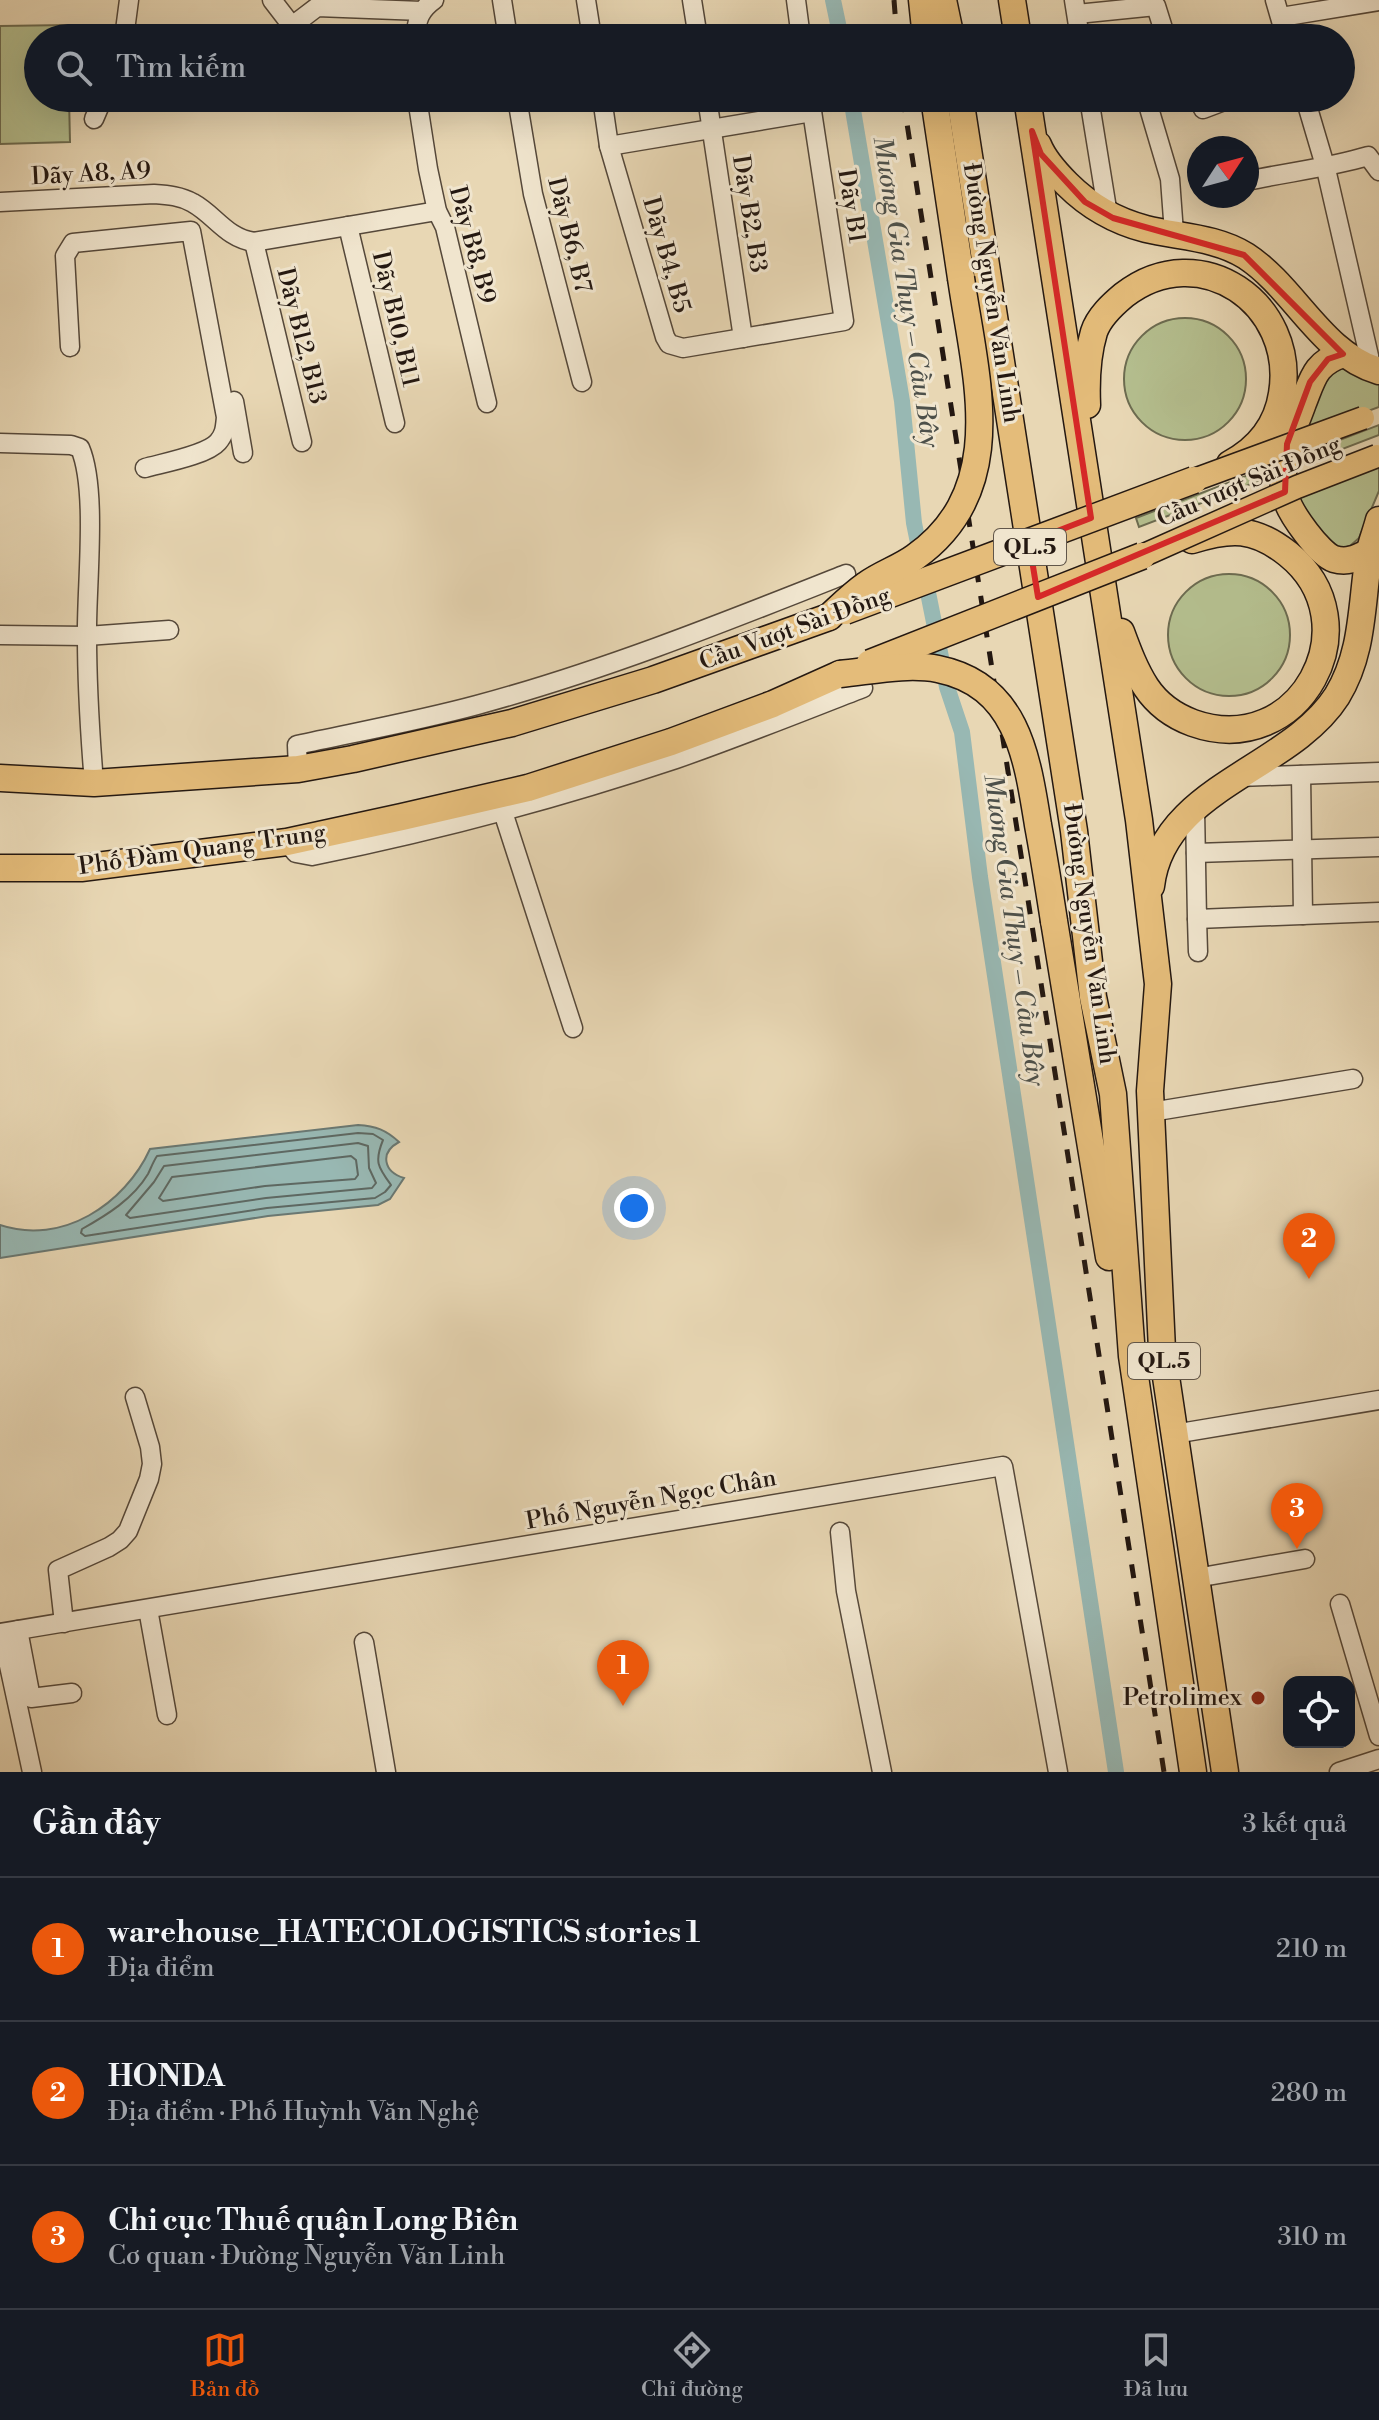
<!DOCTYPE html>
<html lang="vi">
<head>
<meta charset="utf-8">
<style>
  :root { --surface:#171b24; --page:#242831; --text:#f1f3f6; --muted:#9ea1a6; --line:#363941; --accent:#ea580c }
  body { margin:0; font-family:"Libre Bodoni",serif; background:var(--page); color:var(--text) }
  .controls { position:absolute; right:24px; bottom:24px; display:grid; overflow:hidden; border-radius:16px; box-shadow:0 8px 32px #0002 }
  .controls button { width:72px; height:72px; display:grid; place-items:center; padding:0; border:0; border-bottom:2px solid var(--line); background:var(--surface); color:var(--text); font:40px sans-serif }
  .compass { position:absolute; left:1187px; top:136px; width:72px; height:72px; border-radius:50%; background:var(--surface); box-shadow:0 8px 32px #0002; rotate:54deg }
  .you { position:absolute; left:634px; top:1208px; width:28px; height:28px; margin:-20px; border:6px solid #fff; border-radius:50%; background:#1a73e8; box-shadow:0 0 0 12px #1a73e833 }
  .badge { display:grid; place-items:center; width:52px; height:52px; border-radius:50%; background:var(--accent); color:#fff; font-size:26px; font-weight:700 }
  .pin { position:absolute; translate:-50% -66px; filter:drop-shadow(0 2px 4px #0008) }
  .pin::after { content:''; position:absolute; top:42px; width:28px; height:24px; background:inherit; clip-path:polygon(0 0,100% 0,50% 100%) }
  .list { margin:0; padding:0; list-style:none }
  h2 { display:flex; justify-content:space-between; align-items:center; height:104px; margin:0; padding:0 32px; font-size:34px }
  h2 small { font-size:26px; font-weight:400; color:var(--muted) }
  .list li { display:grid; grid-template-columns:52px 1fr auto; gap:24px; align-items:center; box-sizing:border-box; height:144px; padding:0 32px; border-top:2px solid var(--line) }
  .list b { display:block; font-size:30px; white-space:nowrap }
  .list p { margin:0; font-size:26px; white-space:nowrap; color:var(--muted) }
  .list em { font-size:26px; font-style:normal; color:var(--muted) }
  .icon { flex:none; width:44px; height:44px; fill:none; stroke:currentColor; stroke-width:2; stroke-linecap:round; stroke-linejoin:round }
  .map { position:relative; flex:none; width:1379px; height:1772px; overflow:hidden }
  .search { position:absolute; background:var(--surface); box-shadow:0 8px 32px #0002; left:24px; right:24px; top:24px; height:88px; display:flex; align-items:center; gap:20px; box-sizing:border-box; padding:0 28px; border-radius:44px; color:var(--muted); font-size:30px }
  .sheet { height:536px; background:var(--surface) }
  nav { display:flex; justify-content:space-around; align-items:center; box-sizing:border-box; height:112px; border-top:2px solid var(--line); background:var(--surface); font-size:22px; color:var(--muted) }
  nav a { display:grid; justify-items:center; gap:4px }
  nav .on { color:var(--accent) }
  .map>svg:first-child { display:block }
</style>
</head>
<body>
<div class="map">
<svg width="1379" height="1772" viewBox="0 0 1379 1772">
  <rect width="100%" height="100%" fill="#e8d7b4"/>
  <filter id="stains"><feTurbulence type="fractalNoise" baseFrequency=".0025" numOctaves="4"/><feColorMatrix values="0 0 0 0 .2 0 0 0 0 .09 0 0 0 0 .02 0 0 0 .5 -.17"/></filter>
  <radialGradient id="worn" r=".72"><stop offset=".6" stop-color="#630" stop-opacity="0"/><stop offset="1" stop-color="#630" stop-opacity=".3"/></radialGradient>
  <g fill="#b4be8e" stroke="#6c6b50" stroke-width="2">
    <path d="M67,25V38H38V98H69L70,142L0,144V26Z"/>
    <circle cx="1185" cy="379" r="61"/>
    <path d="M1337,365L1379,381V407L1292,439L1309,401Z"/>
    <path d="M1379,425V435L1139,527L1136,518Z"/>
    <path d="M1379,453V491L1359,538L1350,546L1340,549L1288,505L1350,464Z"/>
    <circle cx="1229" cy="635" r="61"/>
  </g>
  <path fill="#98b8b3" stroke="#6a7872" stroke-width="2" d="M358,1125C376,1126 386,1130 399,1142C379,1153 384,1172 404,1178L390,1199L378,1205L268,1216L0,1258V1225C62,1246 125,1204 150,1149Z"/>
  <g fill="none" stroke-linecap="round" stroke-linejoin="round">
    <g stroke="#5e6862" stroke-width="2">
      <path d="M358,1133L373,1134L383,1140C374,1162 378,1167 391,1185L385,1192L375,1198L267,1208L85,1236L81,1233L82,1229C107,1215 133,1199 148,1174C151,1168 153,1162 157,1156Z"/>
      <path d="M358,1143L368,1146L369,1168L376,1183L372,1188L266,1198L130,1218L126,1215L154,1182L164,1166Z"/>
      <path d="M351,1156L356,1160L358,1175L355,1179L265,1186L163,1201L159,1198L172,1177Z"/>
    </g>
    <g stroke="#98b8b3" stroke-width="16">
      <path d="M833,0L841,38"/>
      <path d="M851,98L902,401L914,523L947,687L962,732L980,877L1116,1772"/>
    </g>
    <g stroke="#55483a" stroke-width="21">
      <g id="minor">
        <path d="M272,0L292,26L317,7L422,11"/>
        <path d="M502,0L508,38"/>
        <path d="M586,0L592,38"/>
        <path d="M692,0L698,38"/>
        <path d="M796,0L801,38"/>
        <path d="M1074,0L1080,38"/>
        <path d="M1275,0L1286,38"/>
        <path d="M1077,14L1156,6L1166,38"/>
        <path d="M1281,17L1379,1"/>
        <path d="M124,38L129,0"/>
        <path d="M416,38C416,20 420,10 434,0"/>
        <path d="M417,98L428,169L437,211L445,227L487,403"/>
        <path d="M517,98L533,194L582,382"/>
        <path d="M602,98L609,146L665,337L669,344L683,348L844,321L810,98"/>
        <path d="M707,98L743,338"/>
        <path d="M1089,98L1108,215"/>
        <path d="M1146,98L1170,179L1174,233"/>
        <path d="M1199,98L1203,109L1232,98"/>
        <path d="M1305,98L1326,169L1372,369"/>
        <path d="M94,119L103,98"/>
        <path d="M609,146L812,112"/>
        <path d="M1247,181C1288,172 1328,168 1368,156L1379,171"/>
        <path d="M0,202L154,194C168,195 181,196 193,203C215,215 226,238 254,242L437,211"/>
        <path d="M348,226L395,423"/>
        <path d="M254,242L302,442"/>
        <path d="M70,347L65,256L73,243L191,231L226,417C225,427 225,434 218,442C207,455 163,463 145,468"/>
        <path d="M234,401L243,453"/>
        <path d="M0,443L71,445L80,448C98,490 86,588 87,636C87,685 90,734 94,783"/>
        <path d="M0,635L87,636L169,630"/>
        <path d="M298,769L297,745C357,732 418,721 477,705C603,671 725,622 846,574"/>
        <path d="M1301,775L1303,915"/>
        <path d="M1239,777L1379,772"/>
        <path d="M1195,809L1197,919L1379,912"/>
        <path d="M503,812L573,1028"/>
        <path d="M287,842L296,853L312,856C436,831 556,799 676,759C739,737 801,712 863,688"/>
        <path d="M1196,853L1379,847"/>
        <path d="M1197,919L1198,952"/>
        <path d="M1151,1112L1353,1079"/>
        <path d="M1174,1434L1379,1400"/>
        <path d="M840,1532L846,1591L882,1772"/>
        <path d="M1196,1578L1305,1559"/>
        <path d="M1340,1604L1379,1736"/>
        <path d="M148,1609L167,1715"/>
        <path d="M64,1623L58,1570L109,1547L120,1540L128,1531L149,1479L152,1464L150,1447L135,1397"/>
        <path d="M18,1630L31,1698L72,1693"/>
        <path d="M0,1633L1003,1466L1058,1772"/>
        <path d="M2,1633L32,1772"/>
        <path d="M364,1642L386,1772"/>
        <path d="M1339,1772L1379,1759"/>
      </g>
    </g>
    <g stroke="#241811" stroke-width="29">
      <g id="highway">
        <path d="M922,0L926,38"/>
        <path d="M943,0L951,38"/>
        <path d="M1012,0L1018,38"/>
        <path d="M934,98L961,278"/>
        <path d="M960,98L1074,831L1093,997L1113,1094L1132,1356L1193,1772"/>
        <path d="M1027,98L1139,820L1158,984L1150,1091L1162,1350L1225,1772"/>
        <path d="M1038,145C1044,160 1056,173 1067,184C1090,207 1115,221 1146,229C1179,237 1216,237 1246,256C1295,288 1321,354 1379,371"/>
        <path d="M1343,354C1315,363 1313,378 1303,403C1295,426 1283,448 1283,473C1283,481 1284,490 1286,498C1290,513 1319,554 1334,559C1348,563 1357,558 1369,552"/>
        <path d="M1087,405C1086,381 1087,355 1094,332C1099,317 1112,305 1124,295C1200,236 1297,304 1282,394C1277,427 1258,449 1230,464"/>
        <path d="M1121,632C1128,651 1135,670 1146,687C1158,705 1174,716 1193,723C1300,761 1374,623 1288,554C1254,527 1231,528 1192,540"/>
        <path d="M0,778L94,783L298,769L353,759L512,723L653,680L829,617"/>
        <path d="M0,868H81L287,842L402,817L528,788L671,742L773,704L840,674"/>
        <path d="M1151,886C1162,787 1290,770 1337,696C1364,652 1361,604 1369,555C1371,543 1376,532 1379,520"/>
        <path d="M1054,921L1109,1257"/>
      </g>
    </g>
    <use href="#minor" stroke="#f0e5ce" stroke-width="18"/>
    <use href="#highway" stroke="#e4bc7a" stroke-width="26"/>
    <g stroke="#241811" stroke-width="5" stroke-dasharray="14 14" stroke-linecap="butt">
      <path d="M894,0L897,38"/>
      <path d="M903,98L1164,1772"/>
    </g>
    <g stroke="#241811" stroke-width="25" stroke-linecap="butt">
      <g id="major-bridge">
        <path d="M1194,480L1363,418"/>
        <path d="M1142,556L1297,487L1377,456"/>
      </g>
    </g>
    <g stroke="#241811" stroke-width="29" stroke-linecap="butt">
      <g id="highway-bridge">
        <path d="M845,611L1194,480"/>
        <path d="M829,617C841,606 853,594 866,585C881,574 900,568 915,557C1011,489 975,376 961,278"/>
        <path d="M870,663L1142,556"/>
        <path d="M840,674C871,671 907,663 938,669C1017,685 1027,756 1038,825C1044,857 1049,889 1054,921"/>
      </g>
    </g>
    <use href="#major-bridge" stroke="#e4bc7a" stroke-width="22"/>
    <use href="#highway-bridge" stroke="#e4bc7a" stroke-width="26"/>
  </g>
  <path fill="none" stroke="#d62828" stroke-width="6" stroke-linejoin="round" d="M1032,131L1041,154L1085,202L1113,218L1244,255L1343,354L1328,359L1310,382L1287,444L1285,492L1038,597L1029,542L1091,518Z"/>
  <circle fill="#8f2418" stroke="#f0e5ce" stroke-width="3" cx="1258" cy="1698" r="8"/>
  <g text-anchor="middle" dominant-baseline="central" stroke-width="6" stroke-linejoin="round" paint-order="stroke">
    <g fill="#f0e5ce" stroke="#61564a" stroke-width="2">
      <rect x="994" y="529" width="72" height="36" rx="6"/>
      <rect x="1128" y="1343" width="72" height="36" rx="6"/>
    </g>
    <g font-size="22" font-weight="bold" fill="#241811">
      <text x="1030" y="547">QL.5</text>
      <text x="1164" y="1361">QL.5</text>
    </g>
    <g font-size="24" fill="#241811" stroke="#f0e5ce">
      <text transform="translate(91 174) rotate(-3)">Dãy A8, A9</text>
      <text transform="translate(851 206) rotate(81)">Dãy B1</text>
      <text transform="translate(749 214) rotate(81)">Dãy B2, B3</text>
      <text transform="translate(569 235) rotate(76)">Dãy B6, B7</text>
      <text transform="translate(472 245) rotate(75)">Dãy B8, B9</text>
      <text transform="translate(666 255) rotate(74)">Dãy B4, B5</text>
      <text transform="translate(991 293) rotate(81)">Đường Nguyễn Văn Linh</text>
      <text transform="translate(395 319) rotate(77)">Dãy B10, B11</text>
      <text transform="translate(301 336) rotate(76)">Dãy B12, B13</text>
      <text transform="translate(1249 482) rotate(-23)">Cầu vượt Sài Đồng</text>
      <text transform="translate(795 629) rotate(-20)">Cầu Vượt Sài Đồng</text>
      <text transform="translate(202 850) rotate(-8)">Phố Đàm Quang Trung</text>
      <text transform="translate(1089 934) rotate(82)">Đường Nguyễn Văn Linh</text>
      <text transform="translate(651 1500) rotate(-10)">Phố Nguyễn Ngọc Chân</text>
    </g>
    <g font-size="24" fill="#241811" stroke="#f0e5ce" text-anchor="end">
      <text x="1242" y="1698">Petrolimex</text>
    </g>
    <g font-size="26" font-style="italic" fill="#4d504a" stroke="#f0e5ce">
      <text transform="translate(906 292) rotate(81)">Mương Gia Thụy – Cầu Bây</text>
      <text transform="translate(1014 930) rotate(82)">Mương Gia Thụy – Cầu Bây</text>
    </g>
  </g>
  <rect width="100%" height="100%" filter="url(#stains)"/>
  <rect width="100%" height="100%" fill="url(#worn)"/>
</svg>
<div class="controls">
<button><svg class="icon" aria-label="locate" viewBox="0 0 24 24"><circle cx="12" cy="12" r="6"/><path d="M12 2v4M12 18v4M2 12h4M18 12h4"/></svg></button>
</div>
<svg class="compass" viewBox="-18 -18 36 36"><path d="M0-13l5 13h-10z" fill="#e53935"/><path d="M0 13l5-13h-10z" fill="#9ea1a6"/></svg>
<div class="you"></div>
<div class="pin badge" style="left:623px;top:1706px">1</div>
<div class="pin badge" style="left:1309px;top:1279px">2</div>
<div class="pin badge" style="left:1297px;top:1549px">3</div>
<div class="search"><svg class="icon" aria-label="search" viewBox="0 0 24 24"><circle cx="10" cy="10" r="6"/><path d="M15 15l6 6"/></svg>Tìm kiếm</div>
</div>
<section class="sheet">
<h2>Gần đây<small>3 kết quả</small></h2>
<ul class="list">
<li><span class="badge">1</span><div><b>warehouse_HATECOLOGISTICS stories 1</b><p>Địa điểm</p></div><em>210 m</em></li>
<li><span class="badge">2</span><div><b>HONDA</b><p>Địa điểm · Phố Huỳnh Văn Nghệ</p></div><em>280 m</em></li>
<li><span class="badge">3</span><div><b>Chi cục Thuế quận Long Biên</b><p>Cơ quan · Đường Nguyễn Văn Linh</p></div><em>310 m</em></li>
</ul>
</section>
<nav>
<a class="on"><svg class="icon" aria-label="map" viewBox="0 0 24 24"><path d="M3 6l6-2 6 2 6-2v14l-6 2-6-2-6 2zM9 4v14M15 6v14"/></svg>Bản đồ</a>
<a><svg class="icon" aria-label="directions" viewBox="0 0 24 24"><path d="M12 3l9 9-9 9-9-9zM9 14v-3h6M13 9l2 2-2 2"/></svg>Chỉ đường</a>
<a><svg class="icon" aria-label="saved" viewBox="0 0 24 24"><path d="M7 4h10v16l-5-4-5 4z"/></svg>Đã lưu</a>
</nav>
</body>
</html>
